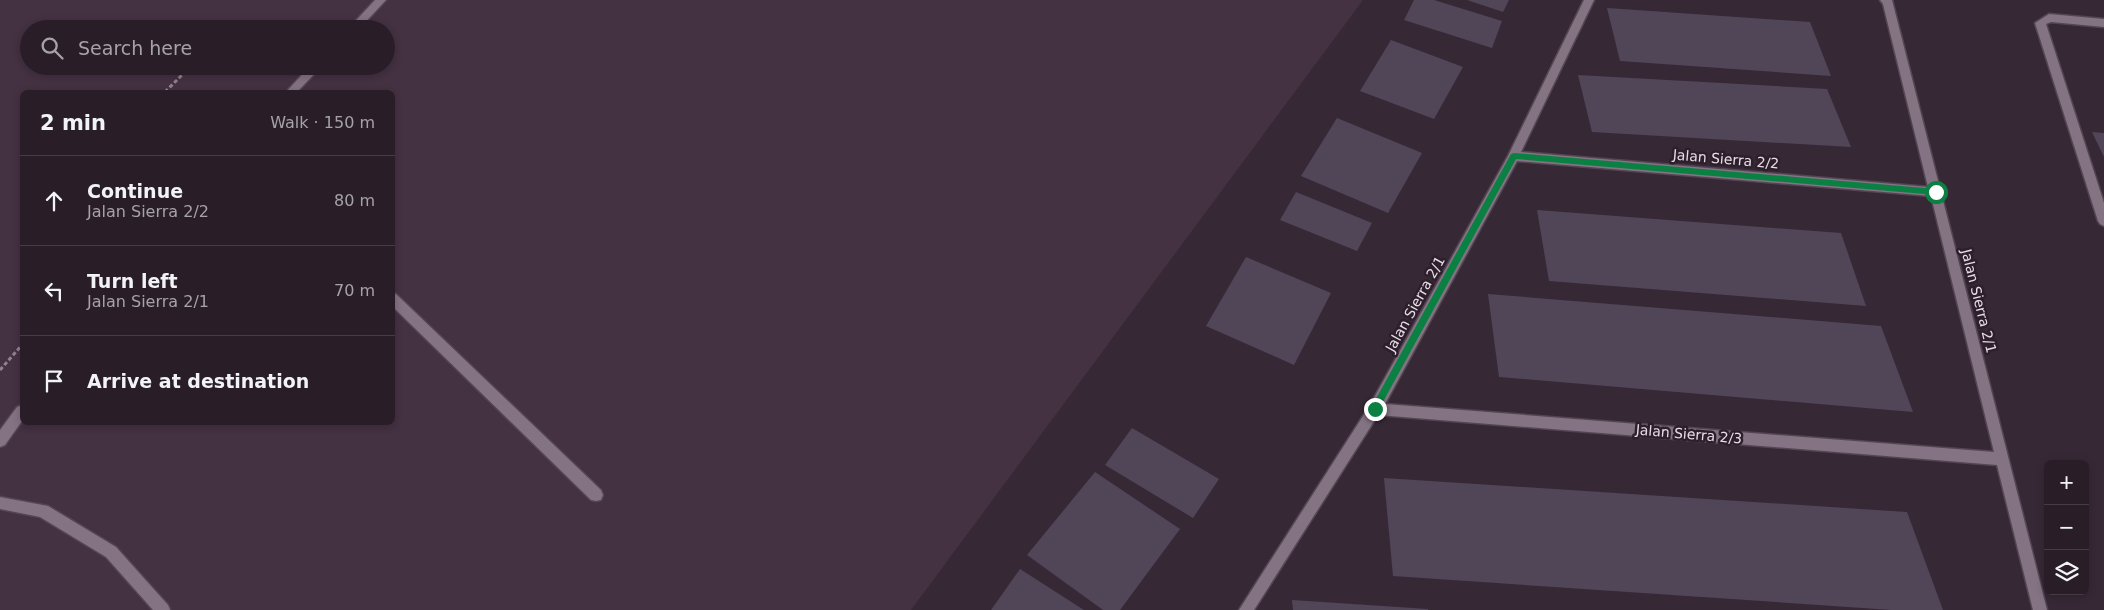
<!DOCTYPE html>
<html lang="en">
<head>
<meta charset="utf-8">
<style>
  :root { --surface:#291e28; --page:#312730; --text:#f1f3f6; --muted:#a5a2a8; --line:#453c45 }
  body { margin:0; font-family:"DejaVu Sans",sans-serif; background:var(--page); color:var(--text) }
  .controls { position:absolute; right:15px; bottom:15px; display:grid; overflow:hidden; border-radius:8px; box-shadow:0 2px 8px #0003 }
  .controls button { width:45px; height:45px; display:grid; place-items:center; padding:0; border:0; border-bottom:1px solid var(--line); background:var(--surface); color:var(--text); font:25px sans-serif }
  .stop { position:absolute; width:15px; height:15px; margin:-11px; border:4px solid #0b8043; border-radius:50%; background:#fff }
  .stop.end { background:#0b8043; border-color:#fff; box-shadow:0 1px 5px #0008 }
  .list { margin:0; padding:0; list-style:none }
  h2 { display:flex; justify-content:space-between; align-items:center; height:65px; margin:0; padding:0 20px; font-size:21px }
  h2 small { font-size:16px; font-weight:400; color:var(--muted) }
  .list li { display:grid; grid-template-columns:32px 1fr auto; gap:15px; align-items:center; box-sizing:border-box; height:90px; padding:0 20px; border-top:1px solid var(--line) }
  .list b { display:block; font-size:19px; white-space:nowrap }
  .list p { margin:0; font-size:16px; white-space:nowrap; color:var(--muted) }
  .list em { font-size:16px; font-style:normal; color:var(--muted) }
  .icon { flex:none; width:28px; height:28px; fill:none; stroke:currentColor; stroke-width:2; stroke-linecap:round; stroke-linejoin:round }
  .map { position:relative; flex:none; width:2104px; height:610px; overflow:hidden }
  .search { position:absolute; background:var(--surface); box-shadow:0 2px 8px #0003; left:20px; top:20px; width:375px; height:55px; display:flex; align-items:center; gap:12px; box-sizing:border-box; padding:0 18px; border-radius:28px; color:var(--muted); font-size:19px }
  .panel { position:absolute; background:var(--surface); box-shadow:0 2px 8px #0003; left:20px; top:90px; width:375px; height:335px; border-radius:8px }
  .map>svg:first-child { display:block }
</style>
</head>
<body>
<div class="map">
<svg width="2104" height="610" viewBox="0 0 2104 610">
  <rect width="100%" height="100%" fill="#372836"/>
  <path fill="#443142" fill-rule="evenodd" d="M0,0H1363L911,610H0ZM29,29H386V66H29ZM22,92H392V422H22Z"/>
  <g fill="#504658">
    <path d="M1414,0H1434L1502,21L1492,48L1404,20Z"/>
    <path d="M1467,0H1509L1503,12Z"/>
    <path d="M1607,8L1810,22L1831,76L1620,61Z"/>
    <path d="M1391,40L1463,67L1434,119L1360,91Z"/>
    <path d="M1578,75L1827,89L1851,147L1592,132Z"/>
    <path d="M1337,118L1422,153L1388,213L1301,176Z"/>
    <path d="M2092,132L2104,133V157Z"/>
    <path d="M1296,192L1372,223L1357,251L1280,220Z"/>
    <path d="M1537,210L1841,233L1866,306L1549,281Z"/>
    <path d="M1246,257L1331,293L1294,365L1206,326Z"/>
    <path d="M1488,294L1881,326L1913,412L1499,377Z"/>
    <path d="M1132,428L1219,479L1193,518L1105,465Z"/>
    <path d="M1095,472L1180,529L1120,610H1103L1027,555Z"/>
    <path d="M1384,478L1907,512L1943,610H1892L1393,576Z"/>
    <path d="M1020,569L1084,610H991Z"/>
    <path d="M1292,600L1428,609V610H1293Z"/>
  </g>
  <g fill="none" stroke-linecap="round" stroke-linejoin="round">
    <g stroke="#534652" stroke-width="3">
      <g id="lane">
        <path d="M375,0H386L359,29H348Z"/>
        <path d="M310,66H322L297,92H286Z"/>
        <path d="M392,293L396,294L601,490L603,495L601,500L596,501L591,500L392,306Z"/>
        <path d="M22,405V421L5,445L0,447V430L17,407Z"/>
        <path d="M0,497L48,506L116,547L168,605L170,610H153L106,557L40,517L0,509Z"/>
      </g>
    </g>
    <g stroke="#534652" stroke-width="3">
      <g id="street">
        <path d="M1584,0H1594L1521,152L1928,187L1883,4L1880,0H1892L2047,610H2033L1997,465L1378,415L1254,610H1239L1370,405L1508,156ZM1517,161L1931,196L1994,452L1385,404Z"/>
        <path d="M2049,14L2104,19V27L2051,22L2046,24L2104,203V226L2100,224L2098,221L2035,23Z"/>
      </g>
    </g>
    <g stroke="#8f838e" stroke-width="3" stroke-dasharray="4 2.5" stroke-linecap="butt">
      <path d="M165,92L191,66"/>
      <path d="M0,370L22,345"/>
    </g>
    <use href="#lane" fill="#847383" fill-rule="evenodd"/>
    <use href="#street" fill="#847383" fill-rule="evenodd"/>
  </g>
  <path fill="#0b8043" d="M1514,153L1936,189L1940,192L1936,195L1516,159L1378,411H1372V406L1511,154Z"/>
  <g text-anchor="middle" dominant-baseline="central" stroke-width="5" stroke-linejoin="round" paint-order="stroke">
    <g font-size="14" fill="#e7dde6" stroke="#2d1f2c">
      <text transform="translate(1726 159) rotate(5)">Jalan Sierra 2/2</text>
      <text transform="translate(1979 301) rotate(76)">Jalan Sierra 2/1</text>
      <text transform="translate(1415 304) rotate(-61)">Jalan Sierra 2/1</text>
      <text transform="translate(1689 434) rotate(5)">Jalan Sierra 2/3</text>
    </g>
  </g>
</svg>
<div class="controls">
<button>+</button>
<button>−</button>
<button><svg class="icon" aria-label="layers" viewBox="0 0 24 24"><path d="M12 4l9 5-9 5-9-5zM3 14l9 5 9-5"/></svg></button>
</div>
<div class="stop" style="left:1936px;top:192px"></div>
<div class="stop end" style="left:1375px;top:409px"></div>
<div class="search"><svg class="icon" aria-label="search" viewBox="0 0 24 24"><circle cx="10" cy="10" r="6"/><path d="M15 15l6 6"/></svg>Search here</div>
<section class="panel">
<h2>2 min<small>Walk · 150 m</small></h2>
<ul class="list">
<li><svg class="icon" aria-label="ahead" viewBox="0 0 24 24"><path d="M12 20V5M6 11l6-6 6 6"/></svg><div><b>Continue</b><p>Jalan Sierra 2/2</p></div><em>80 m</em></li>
<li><svg class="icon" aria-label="left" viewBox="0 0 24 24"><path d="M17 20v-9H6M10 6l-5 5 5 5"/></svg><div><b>Turn left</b><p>Jalan Sierra 2/1</p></div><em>70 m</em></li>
<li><svg class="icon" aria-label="arrive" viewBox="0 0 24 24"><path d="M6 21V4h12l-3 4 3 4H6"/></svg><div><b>Arrive at destination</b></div></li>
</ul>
</section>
</div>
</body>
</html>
